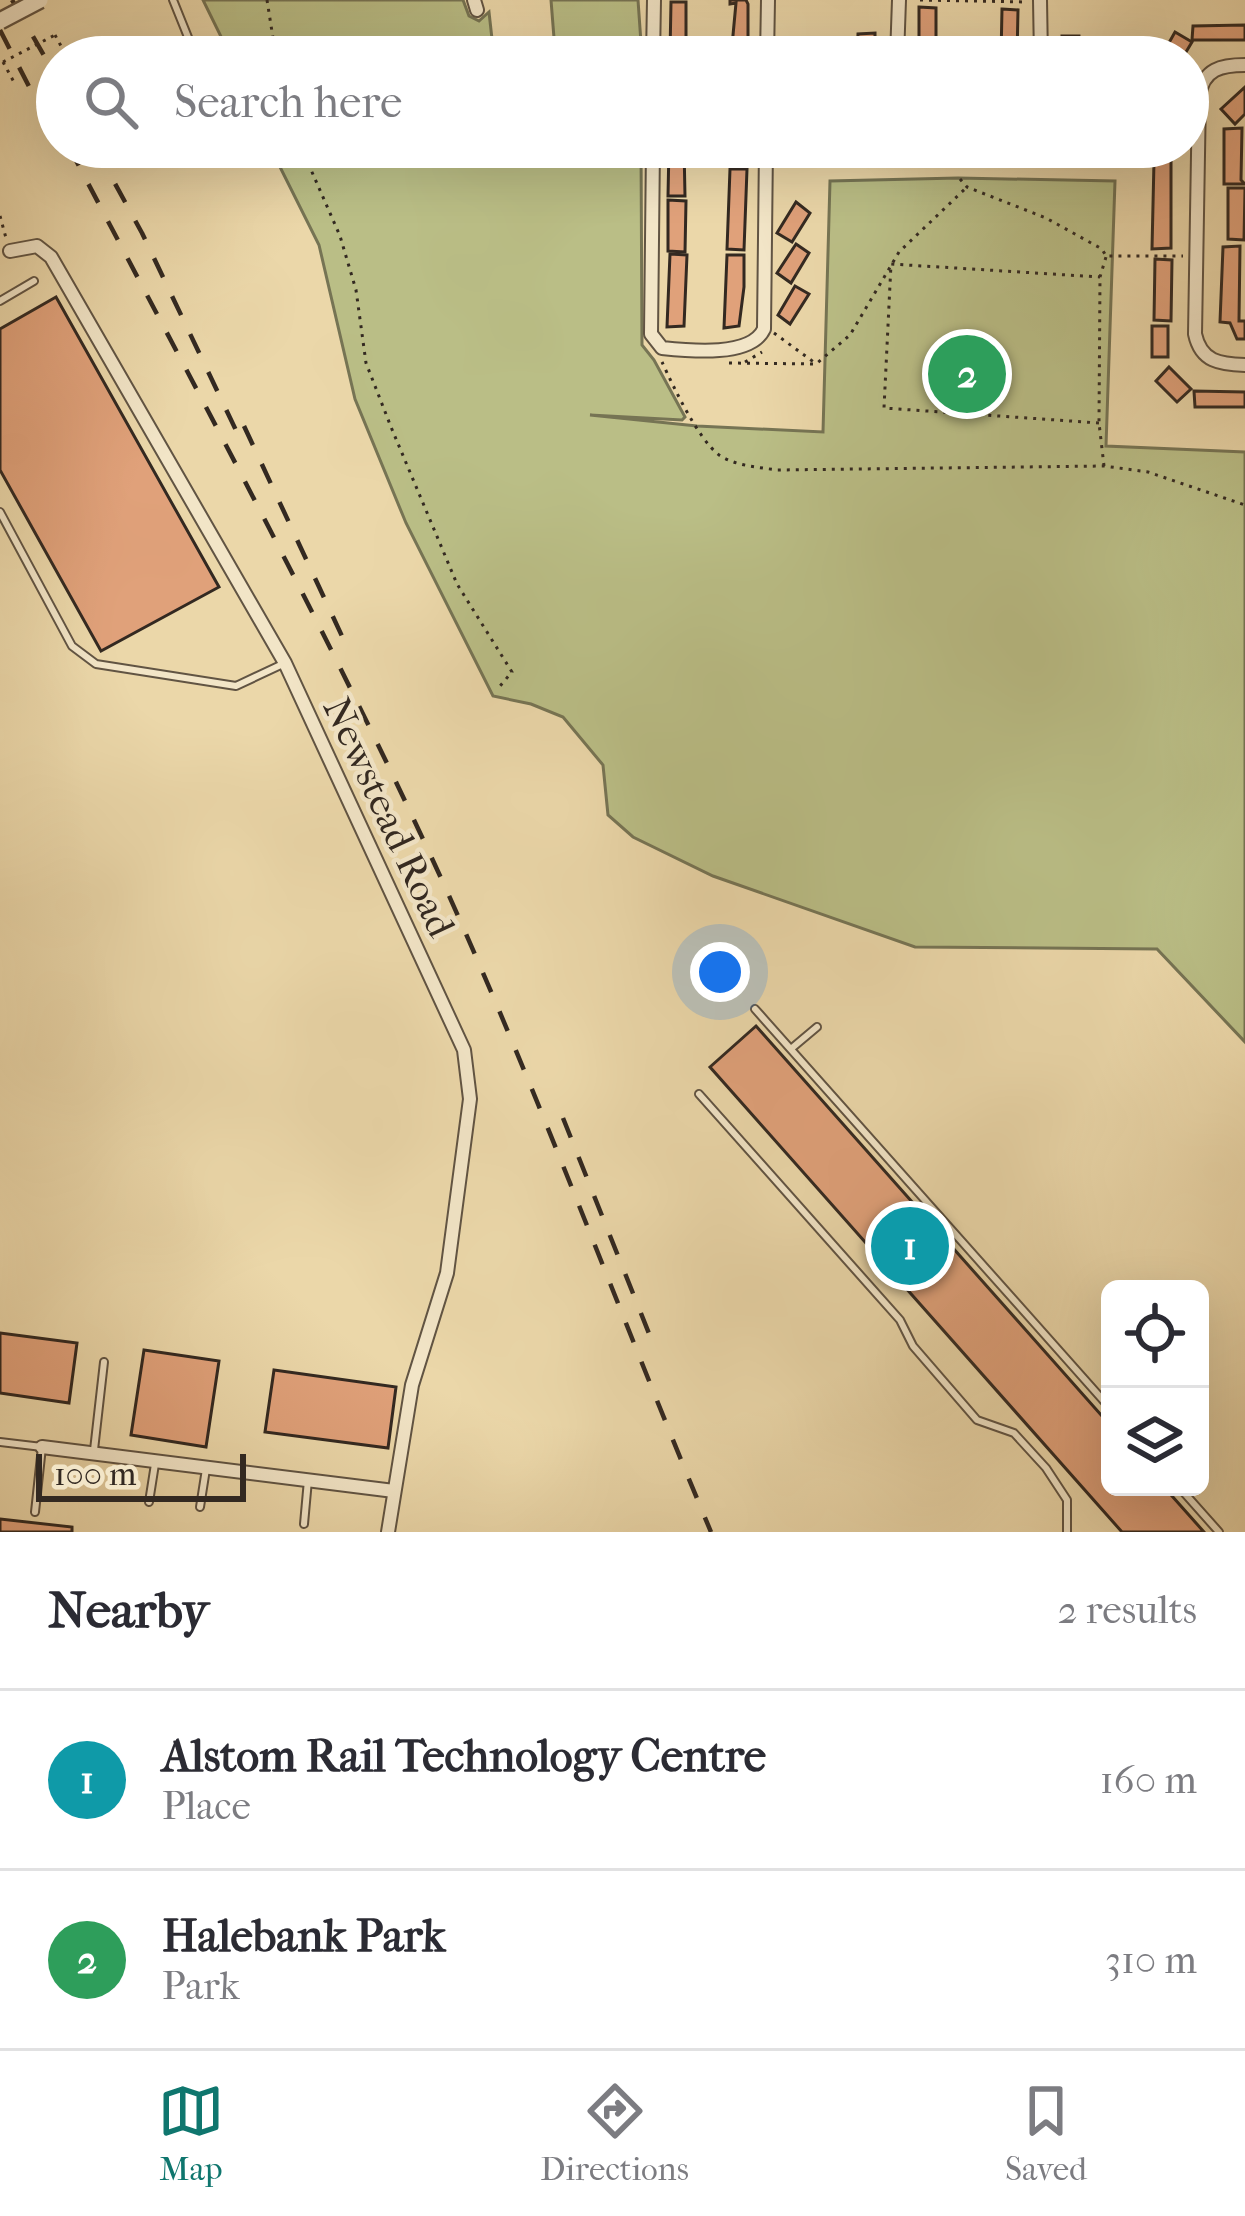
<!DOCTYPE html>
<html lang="en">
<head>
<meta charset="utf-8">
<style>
  :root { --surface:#fff; --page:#f7f7f7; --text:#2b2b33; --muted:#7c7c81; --line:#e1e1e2; --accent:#0f766e }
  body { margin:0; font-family:"IM FELL French Canon",serif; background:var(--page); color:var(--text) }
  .controls { position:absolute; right:36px; bottom:36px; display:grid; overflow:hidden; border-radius:18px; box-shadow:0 12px 48px #0002 }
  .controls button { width:108px; height:108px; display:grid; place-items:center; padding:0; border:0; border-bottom:3px solid var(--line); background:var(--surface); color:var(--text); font:60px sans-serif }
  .scale { position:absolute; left:36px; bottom:30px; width:210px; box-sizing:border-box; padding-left:12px; border:6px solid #332921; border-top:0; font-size:33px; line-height:42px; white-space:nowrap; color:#332921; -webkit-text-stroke:9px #f2e5c7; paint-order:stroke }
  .you { position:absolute; left:720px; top:972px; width:42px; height:42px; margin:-30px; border:9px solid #fff; border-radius:50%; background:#1a73e8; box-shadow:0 0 0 18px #1a73e833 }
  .badge { display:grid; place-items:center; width:78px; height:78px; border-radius:50%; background:var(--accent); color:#fff; font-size:39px; font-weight:700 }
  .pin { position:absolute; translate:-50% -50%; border:6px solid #fff; box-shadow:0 3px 12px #0006 }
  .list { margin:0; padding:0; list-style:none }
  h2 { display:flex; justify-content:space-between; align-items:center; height:156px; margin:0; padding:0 48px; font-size:51px }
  h2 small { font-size:39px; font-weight:400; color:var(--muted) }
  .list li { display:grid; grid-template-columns:78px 1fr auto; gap:36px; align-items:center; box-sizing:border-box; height:180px; padding:0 48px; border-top:3px solid var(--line) }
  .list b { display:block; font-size:45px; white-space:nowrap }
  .list p { margin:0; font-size:39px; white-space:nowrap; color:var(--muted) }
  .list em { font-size:39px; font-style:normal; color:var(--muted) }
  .icon { flex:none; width:66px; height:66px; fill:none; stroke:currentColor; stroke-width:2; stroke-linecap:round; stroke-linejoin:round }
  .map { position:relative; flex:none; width:1245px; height:1532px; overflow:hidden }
  .search { position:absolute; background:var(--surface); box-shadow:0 12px 48px #0002; left:36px; right:36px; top:36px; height:132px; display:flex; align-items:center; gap:30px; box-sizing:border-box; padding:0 42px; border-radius:66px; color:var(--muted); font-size:45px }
  .sheet { height:516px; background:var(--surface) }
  nav { display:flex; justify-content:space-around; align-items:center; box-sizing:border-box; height:168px; border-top:3px solid var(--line); background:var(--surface); font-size:33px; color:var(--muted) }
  nav a { display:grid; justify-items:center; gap:6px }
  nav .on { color:var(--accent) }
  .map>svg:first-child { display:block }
</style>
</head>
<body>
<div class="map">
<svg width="1245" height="1532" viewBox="0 0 1245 1532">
  <rect width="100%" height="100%" fill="#ebd7a9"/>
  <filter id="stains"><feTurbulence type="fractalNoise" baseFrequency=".00167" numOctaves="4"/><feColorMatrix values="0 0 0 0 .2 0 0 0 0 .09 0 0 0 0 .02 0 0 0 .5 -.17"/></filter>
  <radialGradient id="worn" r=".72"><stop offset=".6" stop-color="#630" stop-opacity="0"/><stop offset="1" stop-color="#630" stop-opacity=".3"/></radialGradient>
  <g fill="#babe86" stroke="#767454" stroke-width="3">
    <path d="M203,0H463L469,16L479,21L489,12L493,48L515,57H231Z"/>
    <path d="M551,0H638L642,57H522L554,38Z"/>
    <path d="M270,147H641L642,345L654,360L685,417L682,420L590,415L697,426L823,432L830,181L958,178L1115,181L1106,446L1245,452V1042L1157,949L915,947L713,876L633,837L608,815L603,765L563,717L531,704L493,696L406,523L355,399L319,245Z"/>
  </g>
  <g fill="#e0a17a" stroke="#332921" stroke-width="3">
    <path d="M730,0H746L748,4V45L732,46L736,3L730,4Z"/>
    <path d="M671,2H686V53H670Z"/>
    <path d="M919,7L936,8V57H919Z"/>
    <path d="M1002,9L1018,10L1017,57H1001Z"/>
    <path d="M1245,25V40H1192L1193,26Z"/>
    <path d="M1175,32L1192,42L1183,57H1161Z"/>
    <path d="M875,33V57H857L858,34Z"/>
    <path d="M1062,36H1079L1080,57H1062Z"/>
    <path d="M1245,87V114L1235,124L1221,109Z"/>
    <path d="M1242,128L1241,180L1245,184H1224V129Z"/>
    <path d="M669,147H684L685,196H668Z"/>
    <path d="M1171,160V248L1152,249L1154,161Z"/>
    <path d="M730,169H747L744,250L727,249Z"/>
    <path d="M1228,188H1245L1244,240L1228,239Z"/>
    <path d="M668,200L686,201L685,252L668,251Z"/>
    <path d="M796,202L810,213L792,242L777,233Z"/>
    <path d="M796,244L809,253L791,283L777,273Z"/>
    <path d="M1240,246L1239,321H1245V339H1237L1230,323L1220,322L1223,247Z"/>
    <path d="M670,254L687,255L684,326L667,327Z"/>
    <path d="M727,255H744V287L739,326L724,328Z"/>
    <path d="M1155,259L1172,260L1171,321L1154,320Z"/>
    <path d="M795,286L809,294L790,324L778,315Z"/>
    <path d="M56,297L219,587L101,651L0,470V329Z"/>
    <rect x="1152" y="326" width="16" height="31"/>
    <path d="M1169,367L1191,389L1177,402L1156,381Z"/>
    <path d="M1194,391L1245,392V407H1195Z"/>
    <path d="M756,1026L1110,1425V1487H1164L1204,1532H1122L710,1067Z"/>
    <path d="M0,1333L77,1343L69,1403L0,1393Z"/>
    <path d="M144,1350L219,1361L206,1447L131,1435Z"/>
    <path d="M274,1370L396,1387L388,1448L265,1432Z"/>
    <path d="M0,1519L72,1527V1532H0Z"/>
  </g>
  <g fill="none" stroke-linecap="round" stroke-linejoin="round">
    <g stroke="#615443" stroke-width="10">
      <g id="service">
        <path d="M173,0L196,57"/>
        <path d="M0,301L34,281"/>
        <path d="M0,512L72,646L96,664L236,686L285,663"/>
        <path d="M755,1009L1110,1408"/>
        <path d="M792,1048L817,1027"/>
        <path d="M699,1094L900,1320L913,1346L977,1420L1014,1433L1046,1468L1067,1500V1532"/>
        <path d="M0,1442L42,1447L35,1512"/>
        <path d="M94,1450L104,1362"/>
        <path d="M1179,1487L1219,1532"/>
        <path d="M149,1502L155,1464"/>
        <path d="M200,1507L206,1469"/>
        <path d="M304,1524L308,1480"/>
      </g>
    </g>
    <g stroke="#615443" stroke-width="16">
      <g id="minor">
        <path d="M474,0L477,10"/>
        <path d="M1040,0L1041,57"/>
        <path d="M653,57L654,0"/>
        <path d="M767,57L768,0"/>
        <path d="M897,57L899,0"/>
        <path d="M1245,65C1221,65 1204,69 1199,95L1195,334C1201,362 1220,364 1245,365"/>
        <path d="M653,147L651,334L662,348C691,351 751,357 764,329L766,147"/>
        <path d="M10,251L37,246L51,257L285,663L464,1050L470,1099L447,1273L412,1385L388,1532"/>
        <path d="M42,1447L394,1491"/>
      </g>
    </g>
    <g stroke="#332921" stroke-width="3" stroke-dasharray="3 6" stroke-linecap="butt">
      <path d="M267,0L276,57"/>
      <path d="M920,0L1026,2"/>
      <path d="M55,35L67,57"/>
      <path d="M3,62L15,84"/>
      <path d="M301,147L340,236L356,290L366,363L391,427L457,584L512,672L500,686"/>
      <path d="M960,179L967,187L1046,218L1102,249L1106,256H1183"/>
      <path d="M0,216L6,238"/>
      <path d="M774,333L815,363"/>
      <path d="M662,362C673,386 698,439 719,455C736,466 757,467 777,470L1104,466L1148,472L1245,505"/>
      <path d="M745,362L762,352"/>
      <path d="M729,363L816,364L850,335L899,252L967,187"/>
      <path d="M1099,423L884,408L891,264L1100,277"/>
      <path d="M1104,466L1099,423L1100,277L1106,257"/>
    </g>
    <use href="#service" stroke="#f2e5c7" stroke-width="6"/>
    <use href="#minor" stroke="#f2e5c7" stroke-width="12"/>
    <g stroke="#332921" stroke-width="4.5" stroke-dasharray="21 21" stroke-linecap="butt">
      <path d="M12,0L57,78"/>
      <path d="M0,30L57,141"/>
      <path d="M69,147C191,380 318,613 429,852C532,1074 616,1306 711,1532"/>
      <path d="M95,147L142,233L243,445"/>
      <path d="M244,426L348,649"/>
      <path d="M563,1118L654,1346"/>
    </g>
    <g stroke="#615443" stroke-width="20" stroke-linecap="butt">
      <path id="tertiary-bridge" d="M0,21L40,0"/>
    </g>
    <path stroke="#332921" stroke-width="3" stroke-dasharray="3 6" stroke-linecap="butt" d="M3,62L55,35"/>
    <use href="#tertiary-bridge" stroke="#f2e5c7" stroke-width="15"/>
  </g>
  <g text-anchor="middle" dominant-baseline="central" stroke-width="9" stroke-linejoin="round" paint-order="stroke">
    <g font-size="39" fill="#332921" stroke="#f2e5c7">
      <text transform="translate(389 817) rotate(65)">Newstead Road</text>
    </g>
  </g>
  <rect width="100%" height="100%" filter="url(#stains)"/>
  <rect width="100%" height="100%" fill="url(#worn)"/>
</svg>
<div class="controls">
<button><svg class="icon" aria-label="locate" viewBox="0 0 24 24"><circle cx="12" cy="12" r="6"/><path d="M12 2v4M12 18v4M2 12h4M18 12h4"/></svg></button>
<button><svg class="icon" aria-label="layers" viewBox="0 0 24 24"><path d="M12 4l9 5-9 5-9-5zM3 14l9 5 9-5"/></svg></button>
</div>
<div class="scale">100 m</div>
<div class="you"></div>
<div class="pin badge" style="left:910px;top:1246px;background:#0f9aa8">1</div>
<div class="pin badge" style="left:967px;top:374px;background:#2e9e5b">2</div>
<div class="search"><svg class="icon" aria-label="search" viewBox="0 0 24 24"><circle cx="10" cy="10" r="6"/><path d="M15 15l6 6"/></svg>Search here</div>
</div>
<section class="sheet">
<h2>Nearby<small>2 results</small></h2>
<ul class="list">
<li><span class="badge" style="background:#0f9aa8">1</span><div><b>Alstom Rail Technology Centre</b><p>Place</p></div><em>160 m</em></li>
<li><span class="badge" style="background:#2e9e5b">2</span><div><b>Halebank Park</b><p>Park</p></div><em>310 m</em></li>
</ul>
</section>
<nav>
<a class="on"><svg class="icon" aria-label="map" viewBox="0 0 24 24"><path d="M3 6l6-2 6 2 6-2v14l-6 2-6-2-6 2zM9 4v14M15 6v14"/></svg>Map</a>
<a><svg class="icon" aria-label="directions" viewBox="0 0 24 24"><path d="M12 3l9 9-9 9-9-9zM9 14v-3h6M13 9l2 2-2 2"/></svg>Directions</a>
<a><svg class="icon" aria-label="saved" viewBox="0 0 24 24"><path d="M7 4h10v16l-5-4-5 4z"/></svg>Saved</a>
</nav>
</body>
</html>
